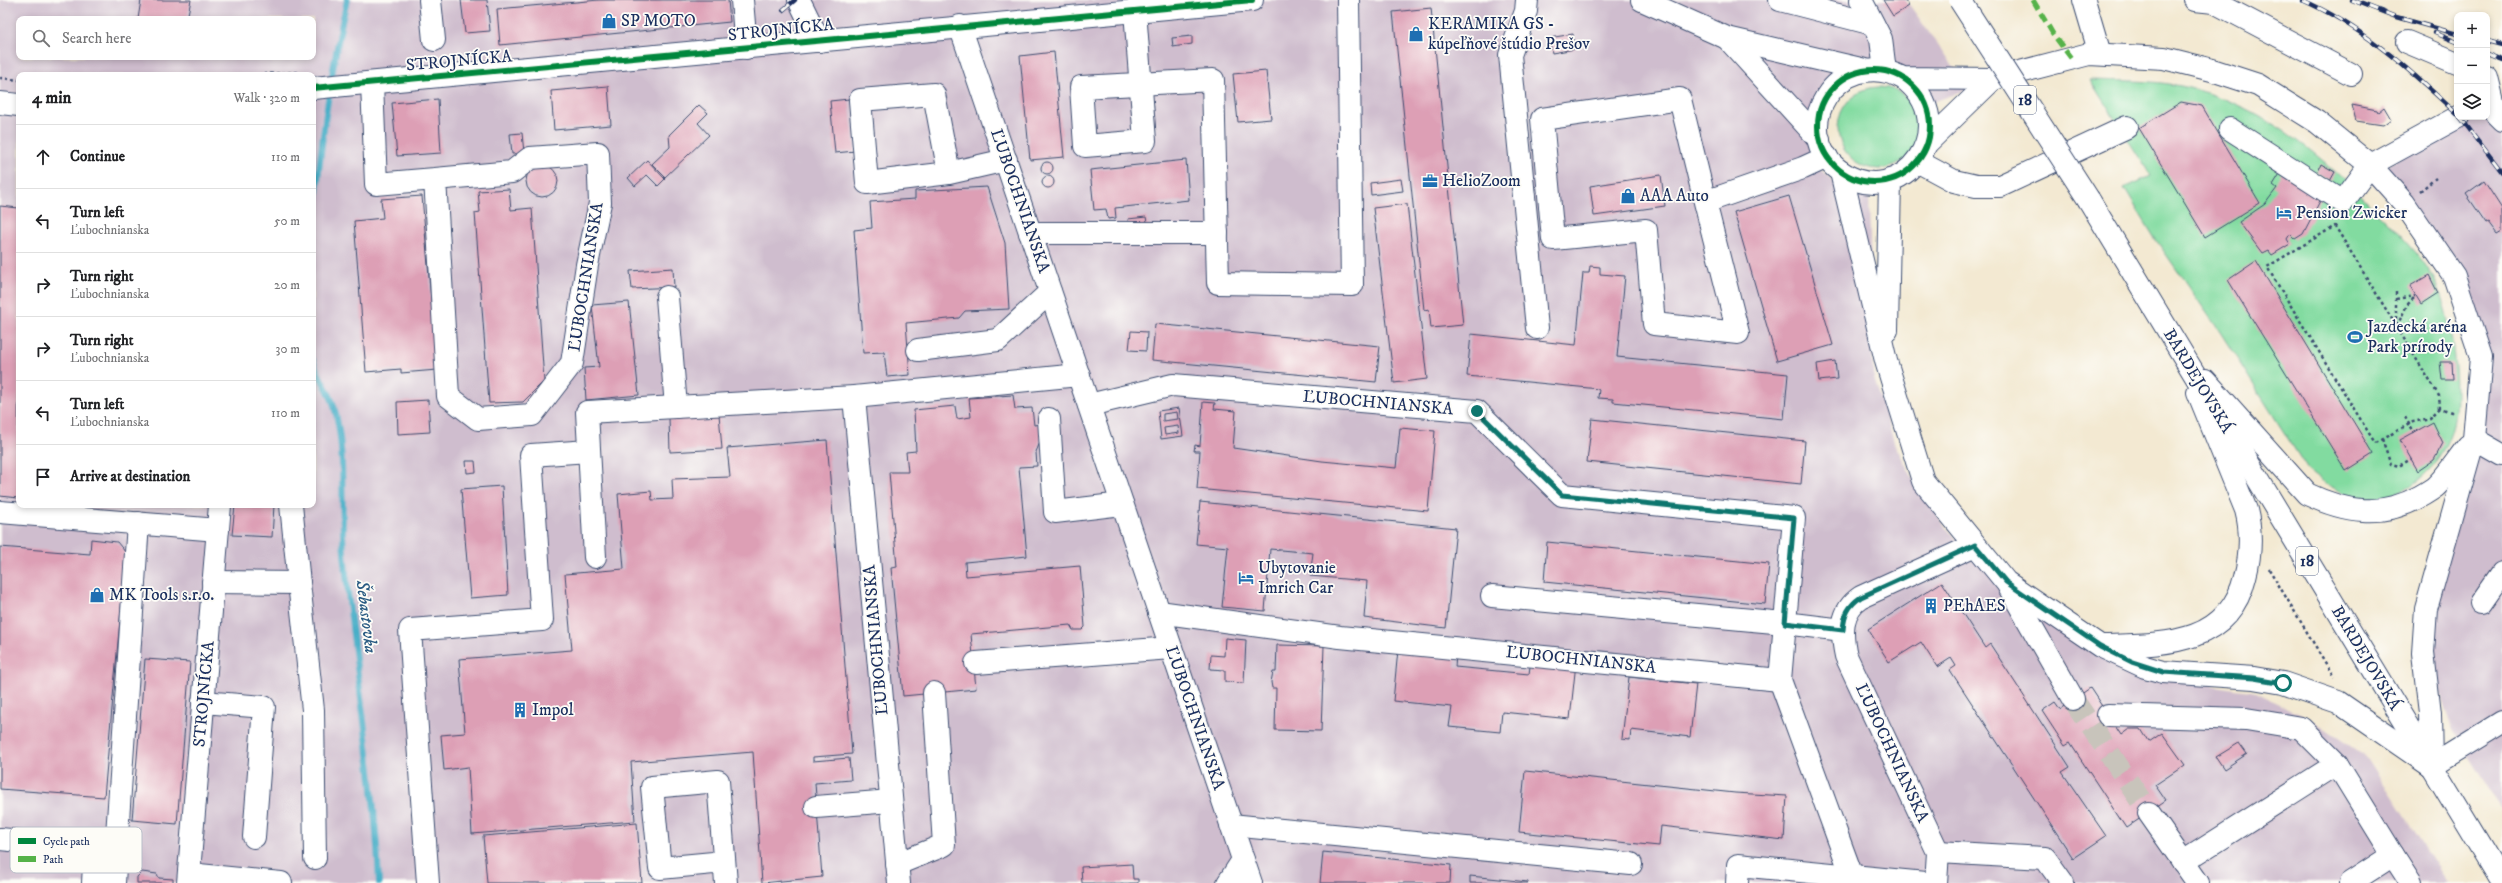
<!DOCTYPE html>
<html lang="en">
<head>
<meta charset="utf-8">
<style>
  :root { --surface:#fff; --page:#f6f6f6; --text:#202124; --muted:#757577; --line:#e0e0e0 }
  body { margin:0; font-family:"IM FELL DW Pica",serif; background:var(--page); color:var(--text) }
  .controls { position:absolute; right:12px; top:12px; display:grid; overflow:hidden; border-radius:8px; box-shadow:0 2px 6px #0003 }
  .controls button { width:36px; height:36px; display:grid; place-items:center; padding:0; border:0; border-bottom:1px solid var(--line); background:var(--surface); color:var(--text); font:20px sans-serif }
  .stop { position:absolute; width:12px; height:12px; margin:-9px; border:3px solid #0f766e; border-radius:50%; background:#fff }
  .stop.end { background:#0f766e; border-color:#fff; box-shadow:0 1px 4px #0008 }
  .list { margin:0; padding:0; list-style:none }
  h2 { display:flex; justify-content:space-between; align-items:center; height:52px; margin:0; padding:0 16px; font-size:17px }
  h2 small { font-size:13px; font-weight:400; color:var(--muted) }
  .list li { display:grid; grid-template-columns:26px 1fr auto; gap:12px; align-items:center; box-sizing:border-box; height:64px; padding:0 16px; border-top:1px solid var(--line) }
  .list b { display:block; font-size:15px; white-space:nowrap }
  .list p { margin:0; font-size:13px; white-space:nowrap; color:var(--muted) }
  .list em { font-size:13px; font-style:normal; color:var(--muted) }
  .icon { flex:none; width:22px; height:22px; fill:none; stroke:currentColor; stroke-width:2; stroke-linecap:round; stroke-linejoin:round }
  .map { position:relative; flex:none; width:2502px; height:883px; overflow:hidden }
  .search { position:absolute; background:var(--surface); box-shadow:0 2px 6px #0003; left:16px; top:16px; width:300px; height:44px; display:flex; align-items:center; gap:10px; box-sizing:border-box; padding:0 14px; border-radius:8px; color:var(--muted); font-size:15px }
  .panel { position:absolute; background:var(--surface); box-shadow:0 2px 6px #0003; left:16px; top:72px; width:300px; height:436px; border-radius:8px }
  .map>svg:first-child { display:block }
</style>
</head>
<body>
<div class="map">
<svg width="2502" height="883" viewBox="0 0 2502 883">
  <rect width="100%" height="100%" fill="#fdfcf7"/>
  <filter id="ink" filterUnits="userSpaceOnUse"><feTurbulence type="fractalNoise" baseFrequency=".025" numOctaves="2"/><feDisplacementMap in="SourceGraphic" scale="8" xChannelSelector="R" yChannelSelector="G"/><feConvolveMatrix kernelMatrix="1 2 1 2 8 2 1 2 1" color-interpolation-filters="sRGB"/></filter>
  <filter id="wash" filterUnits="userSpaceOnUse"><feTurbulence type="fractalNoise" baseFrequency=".012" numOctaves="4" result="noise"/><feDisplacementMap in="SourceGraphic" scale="16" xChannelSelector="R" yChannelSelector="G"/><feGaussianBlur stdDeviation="0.9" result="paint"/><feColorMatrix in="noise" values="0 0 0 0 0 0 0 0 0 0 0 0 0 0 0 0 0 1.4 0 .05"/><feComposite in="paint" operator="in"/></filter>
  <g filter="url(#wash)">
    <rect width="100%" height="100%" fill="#f3e9d2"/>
    <g fill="#cfbdce" fill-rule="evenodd">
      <path d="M0,0H1906L1969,89L1927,104L1903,77L1841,74L1816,165L1836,184L1869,193L1873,374L1895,445L1917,486L1938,517L1963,549L2054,622L2201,684L2256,692L2317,723L2366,756L2448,883H0ZM19,19H313V57H19ZM19,75H313V505H19Z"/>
      <path d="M2457,117L2502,118V810L2452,730L2425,643L2479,388L2460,302L2398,209L2368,179Z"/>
    </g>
    <g fill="#82dba0" stroke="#4e857f">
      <path d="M2090,80C2120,81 2151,80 2181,86C2261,104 2317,151 2373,208C2394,228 2424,257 2436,283C2452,318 2461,388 2453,425C2448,446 2438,462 2423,476C2382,512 2347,502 2308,470L2220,332L2154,237L2124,188L2151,176Z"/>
      <circle cx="1879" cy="128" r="41"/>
    </g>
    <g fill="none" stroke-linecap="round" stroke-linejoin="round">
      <g stroke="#47aec7" stroke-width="6">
        <path d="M313,235C319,156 329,77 347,0"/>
        <path d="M313,360C318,377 330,391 334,406C348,457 339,512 345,563C355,670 375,776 379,883"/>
      </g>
    </g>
    <g id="blocks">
      <g fill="#dd9fb5" fill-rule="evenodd">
        <path d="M141,0H191L187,19H138Z"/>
        <path d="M461,0H487L490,31L465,33Z"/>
        <path d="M599,0H728L730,22L500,45L497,9Z"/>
        <path d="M1883,0H1905L1909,6L1893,16Z"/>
        <path d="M1431,8L1463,325L1431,328L1429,309L1424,310L1393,12Z"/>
        <path d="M1573,34L1575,49L1552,53L1549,38Z"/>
        <path d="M1192,36V44L1173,47L1172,38Z"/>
        <path d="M1054,52L1064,157L1030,160L1020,56Z"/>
        <path d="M1266,71L1271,119L1238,122L1233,74Z"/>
        <path d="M608,86L611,125L554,130L551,91Z"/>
        <path d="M438,99L441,153L397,156L392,103Z"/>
        <path d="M849,99L855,151L835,153L830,101Z"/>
        <path d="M2181,102L2202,106L2260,203L2205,237L2139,128Z"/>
        <path d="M699,105L708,113L698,123L709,135L665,177L652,164L670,147L669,135Z"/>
        <path d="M2352,105L2377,110L2378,112L2384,107L2391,119L2383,125L2356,121Z"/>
        <path d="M522,133L524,153L512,154L510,134Z"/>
        <path d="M647,160L665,179L658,186L647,175L635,186L628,178Z"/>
        <path d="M1186,160L1189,200L1115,208L1116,218L1108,219L1106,209L1094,210L1090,170Z"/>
        <circle cx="1047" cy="168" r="6"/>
        <path d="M2321,164L2335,172L2330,181L2317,173Z"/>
        <circle cx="542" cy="181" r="16"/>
        <path d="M2281,172L2322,197L2303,234L2295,239L2290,234L2287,239L2290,244L2272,255L2268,250L2262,253L2239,222L2265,204L2277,188L2273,185Z"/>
        <path d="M1661,175L1665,206L1594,216L1590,186Z"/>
        <circle cx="1048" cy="182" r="6"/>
        <path d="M1401,179L1403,191L1371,195L1370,183Z"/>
        <path d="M2484,181L2502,209V231L2497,234L2488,222L2486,223L2466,194Z"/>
        <path d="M987,187L1005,243L1009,309L965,311L959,318L906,323L910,375L887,377L884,352L863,353L854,230L872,228L870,202L915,199V191Z"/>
        <path d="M509,189L511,210L532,208L544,381L523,402L489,403L475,213L480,212L478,191Z"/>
        <path d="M422,196L437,370L401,373V369L366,372L354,221L383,218L381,199Z"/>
        <path d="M1789,196L1833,345L1777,361L1734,212Z"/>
        <path d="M1407,204L1427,379L1394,383L1373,208Z"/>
        <path d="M0,206L19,208L18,498L0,496Z"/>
        <path d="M1146,217L1148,226L1129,229L1128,219Z"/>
        <path d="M2256,261L2373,454L2346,471L2228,280Z"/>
        <path d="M1590,266L1600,267V274L1625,276L1617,357L1788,374L1784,419L1613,402V399L1598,398L1599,389L1467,376L1471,334L1576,345L1583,273H1589Z"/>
        <path d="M673,268L674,287L632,289L630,271Z"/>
        <path d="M2429,275L2438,293L2421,304L2410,286Z"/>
        <path d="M629,302L639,395L586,400L584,368L599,367L592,305Z"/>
        <path d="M1155,324L1380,346L1376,382L1152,360Z"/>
        <path d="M1131,331L1147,332L1146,351L1129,350Z"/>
        <path d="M1835,361L1837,379L1819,381L1817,364Z"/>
        <path d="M2440,362H2452L2453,380H2442Z"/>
        <path d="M1013,395L1015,409L1032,408L1034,425L1040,424V442L1036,452L1037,466L1019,467L1027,556L965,562L966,576L1080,566L1085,627L1082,630H1073L1070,625L971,634L976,689L903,696L891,568L897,567L889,472H908L906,452L916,451L914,410L955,406L957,419L971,417L969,398Z"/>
        <path d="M428,400L430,432L398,434L397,402Z"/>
        <path d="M1203,402L1215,403L1214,409L1236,411L1233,448L1322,461L1396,468L1400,428L1435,431L1428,511L1197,489L1200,451H1194L1195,445L1200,446Z"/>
        <path d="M1179,408L1183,436L1161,439L1158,411ZM1177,412L1178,419L1163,421V414ZM1178,426L1179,433L1165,435L1164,428Z"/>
        <path d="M719,414L722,449L670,452L669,418Z"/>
        <path d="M1592,419L1805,441L1801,484L1587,462Z"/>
        <path d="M2433,422L2443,443L2434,460L2418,471L2400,440Z"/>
        <path d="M827,440L852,754L813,757V761L849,758L851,780L815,783L822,877L762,883L753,752L631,762L635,821L472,834L468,767L444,770L441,735L465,733L459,659L572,650L565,574L624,569L618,494L651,491L652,500L673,499L672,479L730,477L727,448Z"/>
        <path d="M466,461H475L476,472L467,473Z"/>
        <path d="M502,486L508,595L470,598L461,489Z"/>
        <path d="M1200,502L1456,528L1446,628L1364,618L1367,581L1310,576L1313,553L1270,549L1265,611L1222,607L1228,547L1196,544Z"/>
        <path d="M235,505H274L272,537L232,535Z"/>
        <path d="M91,539L117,542L126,553L104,797L0,789V547L90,554Z"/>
        <path d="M1547,542L1769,564L1765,604L1544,582Z"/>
        <path d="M1942,582L1985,648L1990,644L2070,767L2062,772L2106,836L2073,858L1950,670L1956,666L1951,658L1937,667L1921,642L1889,662L1868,629Z"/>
        <path d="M1225,638L1246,640L1244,683L1225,682V670L1210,669L1211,655L1224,656Z"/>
        <path d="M1277,645L1324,646L1321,731L1275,730L1276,688H1272L1271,682L1273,672H1276Z"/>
        <path d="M1398,650L1456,655L1455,667L1529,674L1531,659L1576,663L1570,719L1502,712L1500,732L1449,727L1452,707L1393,701Z"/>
        <path d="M145,659L190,662L177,824L132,820Z"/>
        <path d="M1629,677L1696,684L1690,737L1631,730L1630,740L1622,739Z"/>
        <path d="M2090,688L2121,735L2129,729H2141L2149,742L2162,733L2185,765L2155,785L2166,801L2126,828L2070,743L2065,746L2042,711L2055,702L2060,709Z"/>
        <path d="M2239,743L2247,754L2224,769L2216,757Z"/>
        <path d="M1525,771L1735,793L1787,796L1784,840L1661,826L1659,846L1519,832Z"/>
        <path d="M637,823L642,883H487L483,836Z"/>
        <path d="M1323,852L1451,865L1450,883H1320Z"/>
        <path d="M1132,864L1133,879H1138V883H1082L1081,867Z"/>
        <path d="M142,872L157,874L159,878L173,879V883H137V877Z"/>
        <path d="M1470,876L1528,882V883H1470Z"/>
      </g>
    </g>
  </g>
  <g filter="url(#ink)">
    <use href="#blocks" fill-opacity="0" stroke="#3b4b6f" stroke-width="1"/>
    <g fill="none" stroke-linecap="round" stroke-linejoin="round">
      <path stroke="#c8c4bb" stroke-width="22" stroke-dasharray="22 11" stroke-linecap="butt" d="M2073,699L2149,813"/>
      <g stroke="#3b4b6f" stroke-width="24">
        <g id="minor">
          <path d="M430,0L434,40"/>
          <path d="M742,0L746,48"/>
          <path d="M799,0L819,41"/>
          <path d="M1527,0L1526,11L1510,55L1537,328"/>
          <path d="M1642,0L1727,38L1865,70"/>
          <path d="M1780,0L1873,24"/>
          <path d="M1861,0L1881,39L1885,71"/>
          <path d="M2084,0L2100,54"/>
          <path d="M2195,0L2214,2L2351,74"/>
          <path d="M1135,11L1145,141L1085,146L1081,87L1213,80L1218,283L1352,285L1348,0"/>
          <path d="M960,26L1251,883"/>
          <path d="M1727,38L1819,139"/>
          <path d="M2407,42L2457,63"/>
          <path d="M2487,77L2496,114L2502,120"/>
          <path d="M1903,78C1966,125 1902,214 1841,172C1784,131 1838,44 1903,78L1993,79L2089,54L2164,58L2212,70L2258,85L2317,122L2370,165L2404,203L2454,276L2481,357L2474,439L2426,609L2423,653L2430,713L2431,766"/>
          <path d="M372,83L376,184L435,179L448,396L478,419L532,415L572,363L587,265L600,203L598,153L530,158L512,172L435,179"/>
          <path d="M313,88L1252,0"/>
          <path d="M0,103L19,105"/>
          <path d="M2230,129L2343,202L2370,165L2458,117"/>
          <path d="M1927,143L1993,79"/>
          <path d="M1917,161L1954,181L1976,186H2000L2127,127"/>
          <path d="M1841,172L1886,361L1923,481L2006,582L2100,646L2145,667L2163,672L2254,678L2283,683L2338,702L2431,766"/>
          <path d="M949,173L934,94L860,100L867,183L949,173L1006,160"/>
          <path d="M1705,202L1680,99L1542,119L1553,239L1646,230L1654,324L1738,333L1705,202L1803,168L1827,157"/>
          <path d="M1030,233H1217"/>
          <path d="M667,297L676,407"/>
          <path d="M1887,330L1890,180"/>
          <path d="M918,350L998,340L1050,292"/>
          <path d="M2205,380L2307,494C2345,512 2381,518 2419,497C2424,494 2430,491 2435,487C2447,476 2457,460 2468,446"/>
          <path d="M854,397L899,883"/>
          <path d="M1089,405L1173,385L1477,411L1562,495L1794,518L1785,623L1843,630"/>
          <path d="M1049,419L1055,512L1122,504"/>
          <path d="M2474,439L2502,455"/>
          <path d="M0,512L218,530"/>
          <path d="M595,557L587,412L854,397L1079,375"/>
          <path d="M213,582L299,583L291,505"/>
          <path d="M299,583L313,710L315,858"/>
          <path d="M2009,587L2073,699"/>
          <path d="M2481,603L2502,573"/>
          <path d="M1159,612L1340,637L1780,680L1785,623L1492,596"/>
          <path d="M2103,646C2161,644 2228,647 2245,577C2251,554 2252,533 2246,510L2198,392"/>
          <path d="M976,663L1171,648"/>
          <path d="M1780,680L1852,876"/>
          <path d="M203,702L264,707L254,837"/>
          <path d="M2108,715L2246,719L2301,728L2337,764L2183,862"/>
          <path d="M2337,764L2393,855L2350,883"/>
          <path d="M2431,766L2502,722"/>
          <path d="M816,807L891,801"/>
          <path d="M2149,813L2198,883"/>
          <path d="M1231,825L1631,864"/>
          <path d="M0,839L116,850L114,883"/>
          <path d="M116,850L138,523"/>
          <path d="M1938,852L2045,858L2063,883"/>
          <path d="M2393,855L2411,883"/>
          <path d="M724,862L660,868L652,787L718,781L726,883"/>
          <path d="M897,864L944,845L934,693"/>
          <path d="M189,874L281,883"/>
          <path d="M93,883L95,848"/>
          <path d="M188,883L220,505"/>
          <path d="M428,883L410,630L542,620L531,455L589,451"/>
          <path d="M1228,883L1243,860"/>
          <path d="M1737,883L1738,865L1925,883"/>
          <path d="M1936,883L1938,852L1846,656C1841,633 1840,611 1861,597L1975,545"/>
        </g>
      </g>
      <g stroke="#3b4b6f" stroke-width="24">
        <path id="major" d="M2089,200L2502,882"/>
      </g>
      <g stroke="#3b4b6f" stroke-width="2.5" stroke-dasharray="3 3" stroke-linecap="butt">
        <path d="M252,75L299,72"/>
        <path d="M0,78L19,80"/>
        <path d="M2420,191L2436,178"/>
        <path d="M2396,292V326"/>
        <path d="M2396,299L2415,296"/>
        <path d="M2397,326L2407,305L2416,296"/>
        <path d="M2440,408L2430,418L2413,422L2375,443L2267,267L2335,226L2439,396L2440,408L2454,413"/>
        <path d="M2405,417L2414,433"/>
        <path d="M2382,439L2391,464L2399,466L2411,459"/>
        <path d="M2269,569L2334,677"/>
      </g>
      <use href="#minor" stroke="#fff" stroke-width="22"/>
      <use href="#major" stroke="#fff" stroke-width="22"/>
      <g stroke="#1b2f5e" stroke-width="4.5">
        <g id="rail">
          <path d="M2302,0C2361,25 2411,71 2457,114"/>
          <path d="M2352,0L2396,17L2457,34"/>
          <path d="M783,10L795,0"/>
          <path d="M2435,33L2457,42"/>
          <path d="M2487,41L2502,45"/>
          <path d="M2487,54L2502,60"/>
          <path d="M2460,117L2502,172"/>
        </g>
      </g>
      <use href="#rail" stroke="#fdfcf7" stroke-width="3" stroke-dasharray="9" stroke-linecap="butt"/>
      <g stroke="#3b4b6f" stroke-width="24" stroke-linecap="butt">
        <path id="major-bridge" d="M1960,0L2089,200"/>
      </g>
      <use href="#major-bridge" stroke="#fff" stroke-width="22"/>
      <path stroke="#55b248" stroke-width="5" stroke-dasharray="10 5" stroke-linecap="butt" d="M2033,0L2053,34L2071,58"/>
      <g stroke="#fdfcf7" stroke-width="8">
        <g id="cycleway">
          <circle cx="1874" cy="126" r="56"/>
          <path d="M313,88L1252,0"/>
        </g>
      </g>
      <use href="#cycleway" stroke="#00873e" stroke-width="6"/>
    </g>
  </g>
  <g fill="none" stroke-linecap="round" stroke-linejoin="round" filter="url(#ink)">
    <path stroke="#0f766e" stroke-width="5" d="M1477,411L1562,495L1794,518L1785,623L1843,630C1844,615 1848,606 1861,597L1975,545L2006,582L2100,646L2132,662L2163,672L2254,678L2283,683"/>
  </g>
  <defs>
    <g id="shop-bare" transform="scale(1.2)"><path d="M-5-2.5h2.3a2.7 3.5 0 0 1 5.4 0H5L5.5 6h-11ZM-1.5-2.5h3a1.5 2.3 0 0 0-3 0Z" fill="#1f6fb2" stroke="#fdfcf7" stroke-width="2.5" paint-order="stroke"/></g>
    <g id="office-bare" transform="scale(1.2)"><path d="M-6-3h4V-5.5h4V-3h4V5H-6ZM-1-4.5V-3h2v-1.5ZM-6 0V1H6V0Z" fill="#1f6fb2" stroke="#fdfcf7" stroke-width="2.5" paint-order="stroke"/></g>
    <g id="hotel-bare" transform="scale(1.2)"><path d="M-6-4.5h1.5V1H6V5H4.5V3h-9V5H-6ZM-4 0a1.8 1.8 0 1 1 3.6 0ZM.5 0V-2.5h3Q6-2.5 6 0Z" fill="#1f6fb2" stroke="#fdfcf7" stroke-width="2.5" paint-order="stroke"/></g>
    <g id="stadium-bare" transform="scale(1.2)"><path d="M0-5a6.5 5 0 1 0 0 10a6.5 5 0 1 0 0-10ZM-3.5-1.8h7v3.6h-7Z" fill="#1f6fb2" stroke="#fdfcf7" stroke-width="2.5" paint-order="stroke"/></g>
    <g id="building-bare" transform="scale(1.2)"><path d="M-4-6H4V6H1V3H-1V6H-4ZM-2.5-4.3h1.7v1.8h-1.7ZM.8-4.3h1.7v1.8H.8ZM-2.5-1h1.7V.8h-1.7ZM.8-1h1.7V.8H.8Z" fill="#1f6fb2" stroke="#fdfcf7" stroke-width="2.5" paint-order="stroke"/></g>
  </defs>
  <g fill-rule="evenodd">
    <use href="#shop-bare" x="609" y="21"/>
    <use href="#shop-bare" x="1416" y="34"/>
    <use href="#office-bare" x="1430" y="181"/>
    <use href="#shop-bare" x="1628" y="196"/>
    <use href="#hotel-bare" x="2284" y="213"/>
    <use href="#stadium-bare" x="2355" y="337"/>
    <use href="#hotel-bare" x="1246" y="578"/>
    <use href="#shop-bare" x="97" y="595"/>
    <use href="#building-bare" x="1931" y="606"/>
    <use href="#building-bare" x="520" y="710"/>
  </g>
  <g text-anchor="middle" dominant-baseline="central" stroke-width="3.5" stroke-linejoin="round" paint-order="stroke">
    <g fill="#fdfcf7" stroke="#5f6c8c" stroke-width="1">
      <rect x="2014" y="86" width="22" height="28" rx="3"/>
      <rect x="2296" y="547" width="22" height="28" rx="3"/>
    </g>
    <g font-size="16" font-weight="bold" fill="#1b2f5e">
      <text x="2025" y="100">18</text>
      <text x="2307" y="561">18</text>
    </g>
    <g font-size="17" fill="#1b2f5e" stroke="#fdfcf7" text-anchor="start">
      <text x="621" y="21">SP MOTO</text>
      <text x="1428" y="24">KERAMIKA GS -<tspan x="1428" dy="20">kúpeľňové štúdio Prešov</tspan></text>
      <text x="1442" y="181">HelioZoom</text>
      <text x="1640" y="196">AAA Auto</text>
      <text x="2296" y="213">Pension Zwicker</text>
      <text x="2367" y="327">Jazdecká aréna<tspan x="2367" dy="20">Park prírody</tspan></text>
      <text x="1258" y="568">Ubytovanie<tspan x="1258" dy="20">Imrich Car</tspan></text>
      <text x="109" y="595">MK Tools s.r.o.</text>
      <text x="1943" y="606">PEhAES</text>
      <text x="532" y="710">Impol</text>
    </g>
    <g font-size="17" fill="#1b2f5e" stroke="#fdfcf7">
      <text transform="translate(781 30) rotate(-6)">STROJNÍCKA</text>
      <text transform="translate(459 61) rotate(-5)">STROJNÍCKA</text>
      <text transform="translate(1020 201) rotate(71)">ĽUBOCHNIANSKA</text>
      <text transform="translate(586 277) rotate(-81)">ĽUBOCHNIANSKA</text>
      <text transform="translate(2198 381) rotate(59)">BARDEJOVSKÁ</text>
      <text transform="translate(1378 403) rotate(5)">ĽUBOCHNIANSKA</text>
      <text transform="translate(876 640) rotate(-95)">ĽUBOCHNIANSKA</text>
      <text transform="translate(2366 658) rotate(59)">BARDEJOVSKÁ</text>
      <text transform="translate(1581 660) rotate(6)">ĽUBOCHNIANSKA</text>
      <text transform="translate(204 694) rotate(-85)">STROJNÍCKA</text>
      <text transform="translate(1195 718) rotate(71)">ĽUBOCHNIANSKA</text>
      <text transform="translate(1892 753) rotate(65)">ĽUBOCHNIANSKA</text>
    </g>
    <g font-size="18" font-style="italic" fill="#2a5b83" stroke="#fdfcf7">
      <text transform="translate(366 617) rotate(83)">Šebastovka</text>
    </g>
  </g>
  <rect x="10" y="827" width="132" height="46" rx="6" fill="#fdfcf7" stroke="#b9bec9" stroke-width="1"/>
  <rect x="18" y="838" width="18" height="6" fill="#00873e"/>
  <rect x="18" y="856" width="18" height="6" fill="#55b248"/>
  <g font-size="11" fill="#1b2f5e">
    <text x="43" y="845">Cycle path</text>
    <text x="43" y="863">Path</text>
  </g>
</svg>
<div class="controls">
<button>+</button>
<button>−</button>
<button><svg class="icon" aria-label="layers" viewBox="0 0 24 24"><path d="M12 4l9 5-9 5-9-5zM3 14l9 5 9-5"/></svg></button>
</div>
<div class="stop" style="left:2283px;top:683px"></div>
<div class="stop end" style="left:1477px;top:411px"></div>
<div class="search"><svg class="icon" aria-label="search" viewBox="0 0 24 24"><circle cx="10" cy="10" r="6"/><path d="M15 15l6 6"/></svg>Search here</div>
<section class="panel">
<h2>4 min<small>Walk · 320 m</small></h2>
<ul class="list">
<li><svg class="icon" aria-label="ahead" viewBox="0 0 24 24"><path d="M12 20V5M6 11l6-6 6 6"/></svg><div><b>Continue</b></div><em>110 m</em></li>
<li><svg class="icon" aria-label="left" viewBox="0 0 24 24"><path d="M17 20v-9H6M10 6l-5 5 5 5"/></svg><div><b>Turn left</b><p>Ľubochnianska</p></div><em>50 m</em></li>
<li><svg class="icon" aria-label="right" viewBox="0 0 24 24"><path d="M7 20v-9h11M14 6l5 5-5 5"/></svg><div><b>Turn right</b><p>Ľubochnianska</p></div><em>20 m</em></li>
<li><svg class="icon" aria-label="right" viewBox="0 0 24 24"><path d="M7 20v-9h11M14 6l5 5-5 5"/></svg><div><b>Turn right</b><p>Ľubochnianska</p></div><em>30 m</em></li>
<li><svg class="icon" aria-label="left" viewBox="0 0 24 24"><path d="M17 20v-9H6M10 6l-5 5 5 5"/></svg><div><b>Turn left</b><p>Ľubochnianska</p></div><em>110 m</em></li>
<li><svg class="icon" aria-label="arrive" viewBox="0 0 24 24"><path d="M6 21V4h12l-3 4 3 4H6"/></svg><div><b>Arrive at destination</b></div></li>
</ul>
</section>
</div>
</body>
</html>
